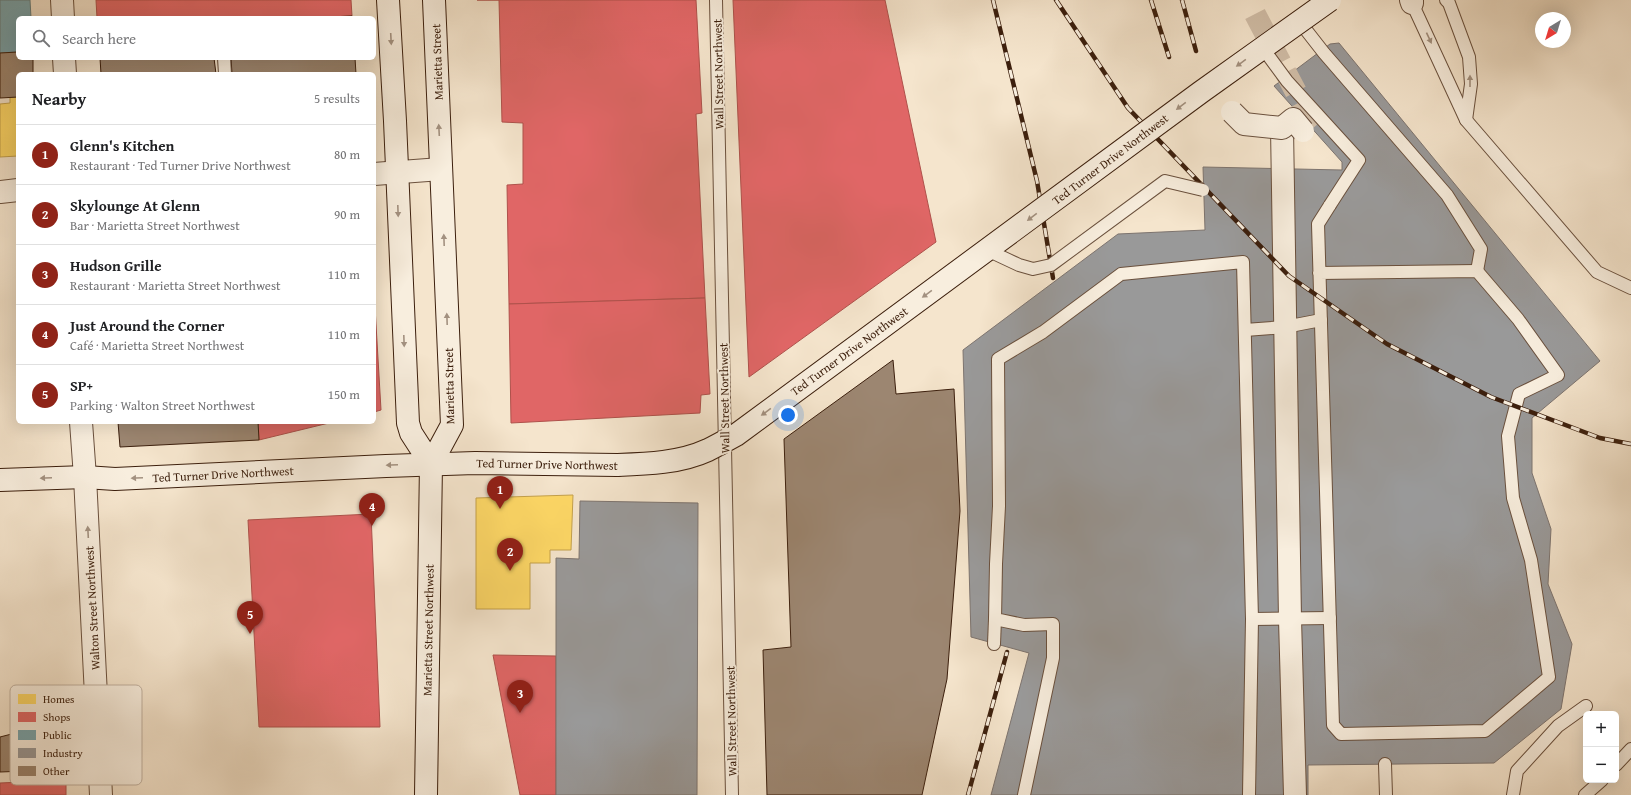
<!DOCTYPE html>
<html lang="en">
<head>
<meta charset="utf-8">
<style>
	body { margin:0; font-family:"Gentium Book Plus",serif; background:#f6f6f6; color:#202124 }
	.controls { position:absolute; right:12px; bottom:12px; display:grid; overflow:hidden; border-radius:6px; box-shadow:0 4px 16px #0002 }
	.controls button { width:36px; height:36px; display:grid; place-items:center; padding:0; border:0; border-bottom:1px solid #e0e0e0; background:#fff; color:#202124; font:20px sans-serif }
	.compass { position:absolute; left:1535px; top:12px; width:36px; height:36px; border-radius:50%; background:#fff; box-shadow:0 4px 16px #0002; rotate:218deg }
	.you { position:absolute; left:788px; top:415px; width:14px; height:14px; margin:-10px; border:3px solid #fff; border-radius:50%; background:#1a73e8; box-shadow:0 0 0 6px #1a73e833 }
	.badge { display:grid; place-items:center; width:26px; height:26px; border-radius:50%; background:#8f2418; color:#fff; font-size:13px; font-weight:700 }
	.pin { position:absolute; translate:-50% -33px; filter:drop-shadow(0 1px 2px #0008) }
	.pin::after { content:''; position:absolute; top:21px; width:14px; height:12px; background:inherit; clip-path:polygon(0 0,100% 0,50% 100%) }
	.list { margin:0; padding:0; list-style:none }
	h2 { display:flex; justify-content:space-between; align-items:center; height:52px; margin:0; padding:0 16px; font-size:17px }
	h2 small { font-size:13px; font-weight:400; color:#757577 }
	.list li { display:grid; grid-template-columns:26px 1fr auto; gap:12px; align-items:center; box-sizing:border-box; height:60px; padding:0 16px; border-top:1px solid #e0e0e0 }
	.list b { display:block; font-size:15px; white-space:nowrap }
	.list p { margin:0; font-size:13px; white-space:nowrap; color:#757577 }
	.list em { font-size:13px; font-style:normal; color:#757577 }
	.icon { flex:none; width:22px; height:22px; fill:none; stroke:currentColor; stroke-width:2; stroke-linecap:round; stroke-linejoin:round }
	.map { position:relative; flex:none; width:1631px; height:795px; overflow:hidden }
	.search { position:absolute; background:#fff; box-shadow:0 4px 16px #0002; left:16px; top:16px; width:360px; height:44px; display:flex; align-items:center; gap:10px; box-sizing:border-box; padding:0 14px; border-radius:6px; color:#757577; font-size:15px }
	.panel { position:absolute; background:#fff; box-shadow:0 4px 16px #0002; left:16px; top:72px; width:360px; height:352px; border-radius:6px }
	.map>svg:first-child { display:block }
	.homes { fill:#ffd966; stroke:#c4a14b }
	.shops { fill:#e06666; stroke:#af514b }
	.public { fill:#76a5af; stroke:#657d7e }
	.industry { fill:#999; stroke:#7d746f }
	.building { fill:#9c8671; stroke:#3c1f0d }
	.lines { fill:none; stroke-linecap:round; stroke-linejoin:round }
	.street-tunnel { stroke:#d0bda7; stroke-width:22; stroke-dasharray:22 11; stroke-linecap:butt }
	.lane-casing { stroke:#6a503d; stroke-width:14 }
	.street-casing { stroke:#6a503d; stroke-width:24 }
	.secondary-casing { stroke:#3c1f0d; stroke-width:24 }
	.lane { stroke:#f8eede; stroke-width:12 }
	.street { stroke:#f8eede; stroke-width:22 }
	.secondary { stroke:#f8eede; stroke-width:22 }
	.rail-casing { stroke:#3c1f0d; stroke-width:4.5 }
	.rail { stroke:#f8eede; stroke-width:3; stroke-dasharray:9; stroke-linecap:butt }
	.lane-bridge-casing { stroke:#6a503d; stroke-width:14; stroke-linecap:butt }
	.street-bridge-casing { stroke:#6a503d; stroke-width:24; stroke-linecap:butt }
	.secondary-bridge-casing { stroke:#3c1f0d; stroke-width:24; stroke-linecap:butt }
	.lane-bridge { stroke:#f8eede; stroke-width:12 }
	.street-bridge { stroke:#f8eede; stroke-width:22 }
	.secondary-bridge { stroke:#f8eede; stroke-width:22 }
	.oneway { fill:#a39180 }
	.labels { text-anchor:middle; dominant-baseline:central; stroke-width:4; stroke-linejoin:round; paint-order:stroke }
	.street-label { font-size:12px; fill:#3c1f0d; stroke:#f8eede }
	.key { fill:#f8eede; stroke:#c0b09f; stroke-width:1 }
	.key-label { font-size:11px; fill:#3c1f0d }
</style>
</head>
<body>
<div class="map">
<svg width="1631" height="795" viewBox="0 0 1631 795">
	<rect width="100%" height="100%" fill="#f5e5cd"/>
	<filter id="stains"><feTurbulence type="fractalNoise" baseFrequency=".005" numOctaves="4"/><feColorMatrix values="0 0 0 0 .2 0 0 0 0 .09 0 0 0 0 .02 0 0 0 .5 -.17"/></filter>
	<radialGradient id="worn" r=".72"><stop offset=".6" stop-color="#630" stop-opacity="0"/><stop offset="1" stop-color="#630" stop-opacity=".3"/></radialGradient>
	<g class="homes">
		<path d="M10,97h8v59l-18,1v-53l10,-1z"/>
		<path d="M573,495l-2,55h-21v13h-20v46h-54v-111z"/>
	</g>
	<g class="shops">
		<path d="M96,0h255l1,16 -46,2h-209z"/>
		<path d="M477,0h219l6,113 -6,1 9,184 -196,6 -2,-119 16,-1v-61l-21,-1 -3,-122z"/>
		<path d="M733,0h152l51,242 -187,135z"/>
		<path d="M374,290l7,120 -7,2z"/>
		<path d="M705,298l5,96 -9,1 -1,18 -189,10 -2,-119z"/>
		<path d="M258,422h75l-74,18z"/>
		<path d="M371,514l9,213h-121l-11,-207z"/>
		<path d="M493,655l63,1v139h-36z"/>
		<path d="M66,780v15h-66v-12z"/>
	</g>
	<path class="public" d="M0,0h30l1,18h-13v34l-18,1z"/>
	<g class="industry">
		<path d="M1339,43l261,318 -68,57v55l19,56 -3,55 24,60 -11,65 -67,54 -186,2v30h-317l38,-142 -58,-16 -8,-287 155,-116 87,-4 -2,-63 139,3v-8l-68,-76 56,-42z"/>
		<path d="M580,501l118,2 -1,292h-141v-237l23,1z"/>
	</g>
	<g class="building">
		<path d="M352,16v2h-46z"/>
		<path d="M18,52v6h15v16h-15v23l-18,1v-45z"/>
		<path d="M100,58h114l2,16h-115z"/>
		<path d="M231,58h124l1,16h-124z"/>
		<path d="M893,360l3,34 58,-5 6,122 -13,168 -25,116h-155l-4,-145 28,-3 -7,-208z"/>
		<path d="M118,422h140l1,18 -139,7z"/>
		<path d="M62,721l2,49h-26v7h-11l-1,-6 -26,1v-35z"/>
	</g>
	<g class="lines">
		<path class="street-tunnel" d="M1255,14l54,103 -18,15 5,6"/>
		<defs>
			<g id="lane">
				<path d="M716,0l16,795"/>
				<path d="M1446,0l3,3 20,54 2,27 -5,36"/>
				<path d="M1417,1l-5,2 54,117 131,152 34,16"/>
				<path d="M1299,21l25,32 123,142 34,54 -4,22"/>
				<path d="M224,58l1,16"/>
				<path d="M1319,273l158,-2 41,48 40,56 -39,19 -11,42 5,62 18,62 18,117 -64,54 -144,3 -8,-9 -15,-501 12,-19"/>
				<path d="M1245,330l40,-3 36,-7"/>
				<path d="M1252,619l78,-1"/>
				<path d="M994,644l1,-25"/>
				<path d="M1385,764l1,31"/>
				<path d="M1616,765l15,-16"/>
				<path d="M1024,795l29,-137v-34l-29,1 -29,-6 1,-55 3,-58 -1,-147 45,-27 78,-58 122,-12 9,357 -3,176"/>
				<path d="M1513,795l4,-24 41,-45 28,-20"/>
				<path d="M1585,795l17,-15"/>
			</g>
			<g id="street">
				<path d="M62,0l1,18"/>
				<path d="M1411,0l1,3"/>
				<path d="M64,58l1,16"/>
				<path d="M1282,128l8,491 5,176"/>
				<path d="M374,174l67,-5"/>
				<path d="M0,192l18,-2"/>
				<path d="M81,422l4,55 16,318"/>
			</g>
			<g id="secondary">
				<path d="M388,0l7,121 13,302 3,10 20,31"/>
				<path d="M0,480l85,-3 30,2 271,-13 89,-3 142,2"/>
				<path d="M426,795l5,-331 21,-39 -18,-425"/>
			</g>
		</defs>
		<use href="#lane" class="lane-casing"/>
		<use href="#street" class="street-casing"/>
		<use href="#secondary" class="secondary-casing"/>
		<use href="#lane" class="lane"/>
		<use href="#street" class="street"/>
		<use href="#secondary" class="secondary"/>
		<defs>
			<g id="rail">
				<path d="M993,0l44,181 16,97"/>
				<path d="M1056,0l72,108 161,168 98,68 104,53 109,41 31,6"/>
				<path d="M1151,0l18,57"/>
				<path d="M1182,0l14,51"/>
				<path d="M968,795l39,-143"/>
			</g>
		</defs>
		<use href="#rail" class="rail-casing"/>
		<use href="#rail" class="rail"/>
		<defs>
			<g id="lane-bridge">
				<path d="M1262,47l25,34 72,79 -29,45"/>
				<path d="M987,250l32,15 14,4 18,-4 114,-84 38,9"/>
			</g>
			<path id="street-bridge" d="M1232,112l12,12 38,4 11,-9 10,12"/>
			<path id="secondary-bridge" d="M617,465c30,-1 63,-2 91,-15 10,-5 19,-10 28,-15l465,-343 129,-92"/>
		</defs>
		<use href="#lane-bridge" class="lane-bridge-casing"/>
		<use href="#street-bridge" class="street-bridge-casing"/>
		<use href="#secondary-bridge" class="secondary-bridge-casing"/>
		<use href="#lane-bridge" class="lane-bridge"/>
		<use href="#street-bridge" class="street-bridge"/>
		<use href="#secondary-bridge" class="secondary-bridge"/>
	</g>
	<defs><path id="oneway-solid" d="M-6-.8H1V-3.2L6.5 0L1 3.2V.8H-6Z"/></defs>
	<g class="oneway">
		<use href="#oneway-solid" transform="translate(1429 38) rotate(65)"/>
		<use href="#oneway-solid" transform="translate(391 39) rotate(87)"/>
		<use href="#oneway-solid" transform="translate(1241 63) rotate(144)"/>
		<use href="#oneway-solid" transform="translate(1470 81) rotate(-90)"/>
		<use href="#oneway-solid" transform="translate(1181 106) rotate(143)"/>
		<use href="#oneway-solid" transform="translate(439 130) rotate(-93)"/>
		<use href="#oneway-solid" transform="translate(398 211) rotate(88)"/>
		<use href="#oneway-solid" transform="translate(1032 217) rotate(143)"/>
		<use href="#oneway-solid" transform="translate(444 240) rotate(-92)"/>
		<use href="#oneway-solid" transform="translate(927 294) rotate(144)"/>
		<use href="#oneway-solid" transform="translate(447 319) rotate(-92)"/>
		<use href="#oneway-solid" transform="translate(404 341) rotate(88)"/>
		<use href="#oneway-solid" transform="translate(766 412) rotate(144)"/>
		<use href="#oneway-solid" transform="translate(392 465) rotate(178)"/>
		<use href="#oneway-solid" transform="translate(46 478) rotate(177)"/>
		<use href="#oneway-solid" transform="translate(137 478) rotate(177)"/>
		<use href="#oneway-solid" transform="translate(88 532) rotate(-93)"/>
	</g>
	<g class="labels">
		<g class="street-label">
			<text transform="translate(437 62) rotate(-92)">Marietta Street</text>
			<text transform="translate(718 74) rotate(-91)">Wall Street Northwest</text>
			<text transform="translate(1110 159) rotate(-37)">Ted Turner Drive Northwest</text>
			<text transform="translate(849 351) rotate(-36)">Ted Turner Drive Northwest</text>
			<text transform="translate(449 386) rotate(-91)">Marietta Street</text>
			<text transform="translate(724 398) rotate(-91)">Wall Street Northwest</text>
			<text transform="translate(547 464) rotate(1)">Ted Turner Drive Northwest</text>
			<text transform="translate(223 474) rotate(-3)">Ted Turner Drive Northwest</text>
			<text transform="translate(92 608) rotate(-93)">Walton Street Northwest</text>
			<text transform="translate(428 630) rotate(-89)">Marietta Street Northwest</text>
			<text transform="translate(731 721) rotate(-91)">Wall Street Northwest</text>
		</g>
	</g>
	<rect x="10" y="685" width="132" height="100" rx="6" class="key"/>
	<rect x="18" y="694" width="18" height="10" fill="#ffd966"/>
	<rect x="18" y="712" width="18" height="10" fill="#e06666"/>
	<rect x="18" y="730" width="18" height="10" fill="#76a5af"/>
	<rect x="18" y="748" width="18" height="10" fill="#999"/>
	<rect x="18" y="766" width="18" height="10" fill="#9c8671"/>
	<g class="key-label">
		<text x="43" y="703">Homes</text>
		<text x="43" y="721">Shops</text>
		<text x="43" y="739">Public</text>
		<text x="43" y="757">Industry</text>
		<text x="43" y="775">Other</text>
	</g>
	<rect width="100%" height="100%" filter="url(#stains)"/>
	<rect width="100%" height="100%" fill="url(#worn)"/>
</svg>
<div class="controls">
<button>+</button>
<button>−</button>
</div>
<svg class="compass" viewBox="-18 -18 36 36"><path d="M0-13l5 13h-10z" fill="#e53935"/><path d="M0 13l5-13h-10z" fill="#757577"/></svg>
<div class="you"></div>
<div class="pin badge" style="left:500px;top:509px">1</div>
<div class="pin badge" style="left:510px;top:571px">2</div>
<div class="pin badge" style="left:520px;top:713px">3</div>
<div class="pin badge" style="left:372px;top:526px">4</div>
<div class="pin badge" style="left:250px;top:634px">5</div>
<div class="search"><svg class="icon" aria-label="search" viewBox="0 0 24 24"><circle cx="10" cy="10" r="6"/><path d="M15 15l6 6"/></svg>Search here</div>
<section class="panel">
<h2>Nearby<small>5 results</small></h2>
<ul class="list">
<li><span class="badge">1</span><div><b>Glenn's Kitchen</b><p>Restaurant · Ted Turner Drive Northwest</p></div><em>80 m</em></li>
<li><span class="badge">2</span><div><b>Skylounge At Glenn</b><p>Bar · Marietta Street Northwest</p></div><em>90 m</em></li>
<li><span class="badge">3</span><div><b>Hudson Grille</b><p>Restaurant · Marietta Street Northwest</p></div><em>110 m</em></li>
<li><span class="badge">4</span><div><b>Just Around the Corner</b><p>Café · Marietta Street Northwest</p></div><em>110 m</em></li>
<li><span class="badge">5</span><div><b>SP+</b><p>Parking · Walton Street Northwest</p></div><em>150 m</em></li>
</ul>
</section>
</div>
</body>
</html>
